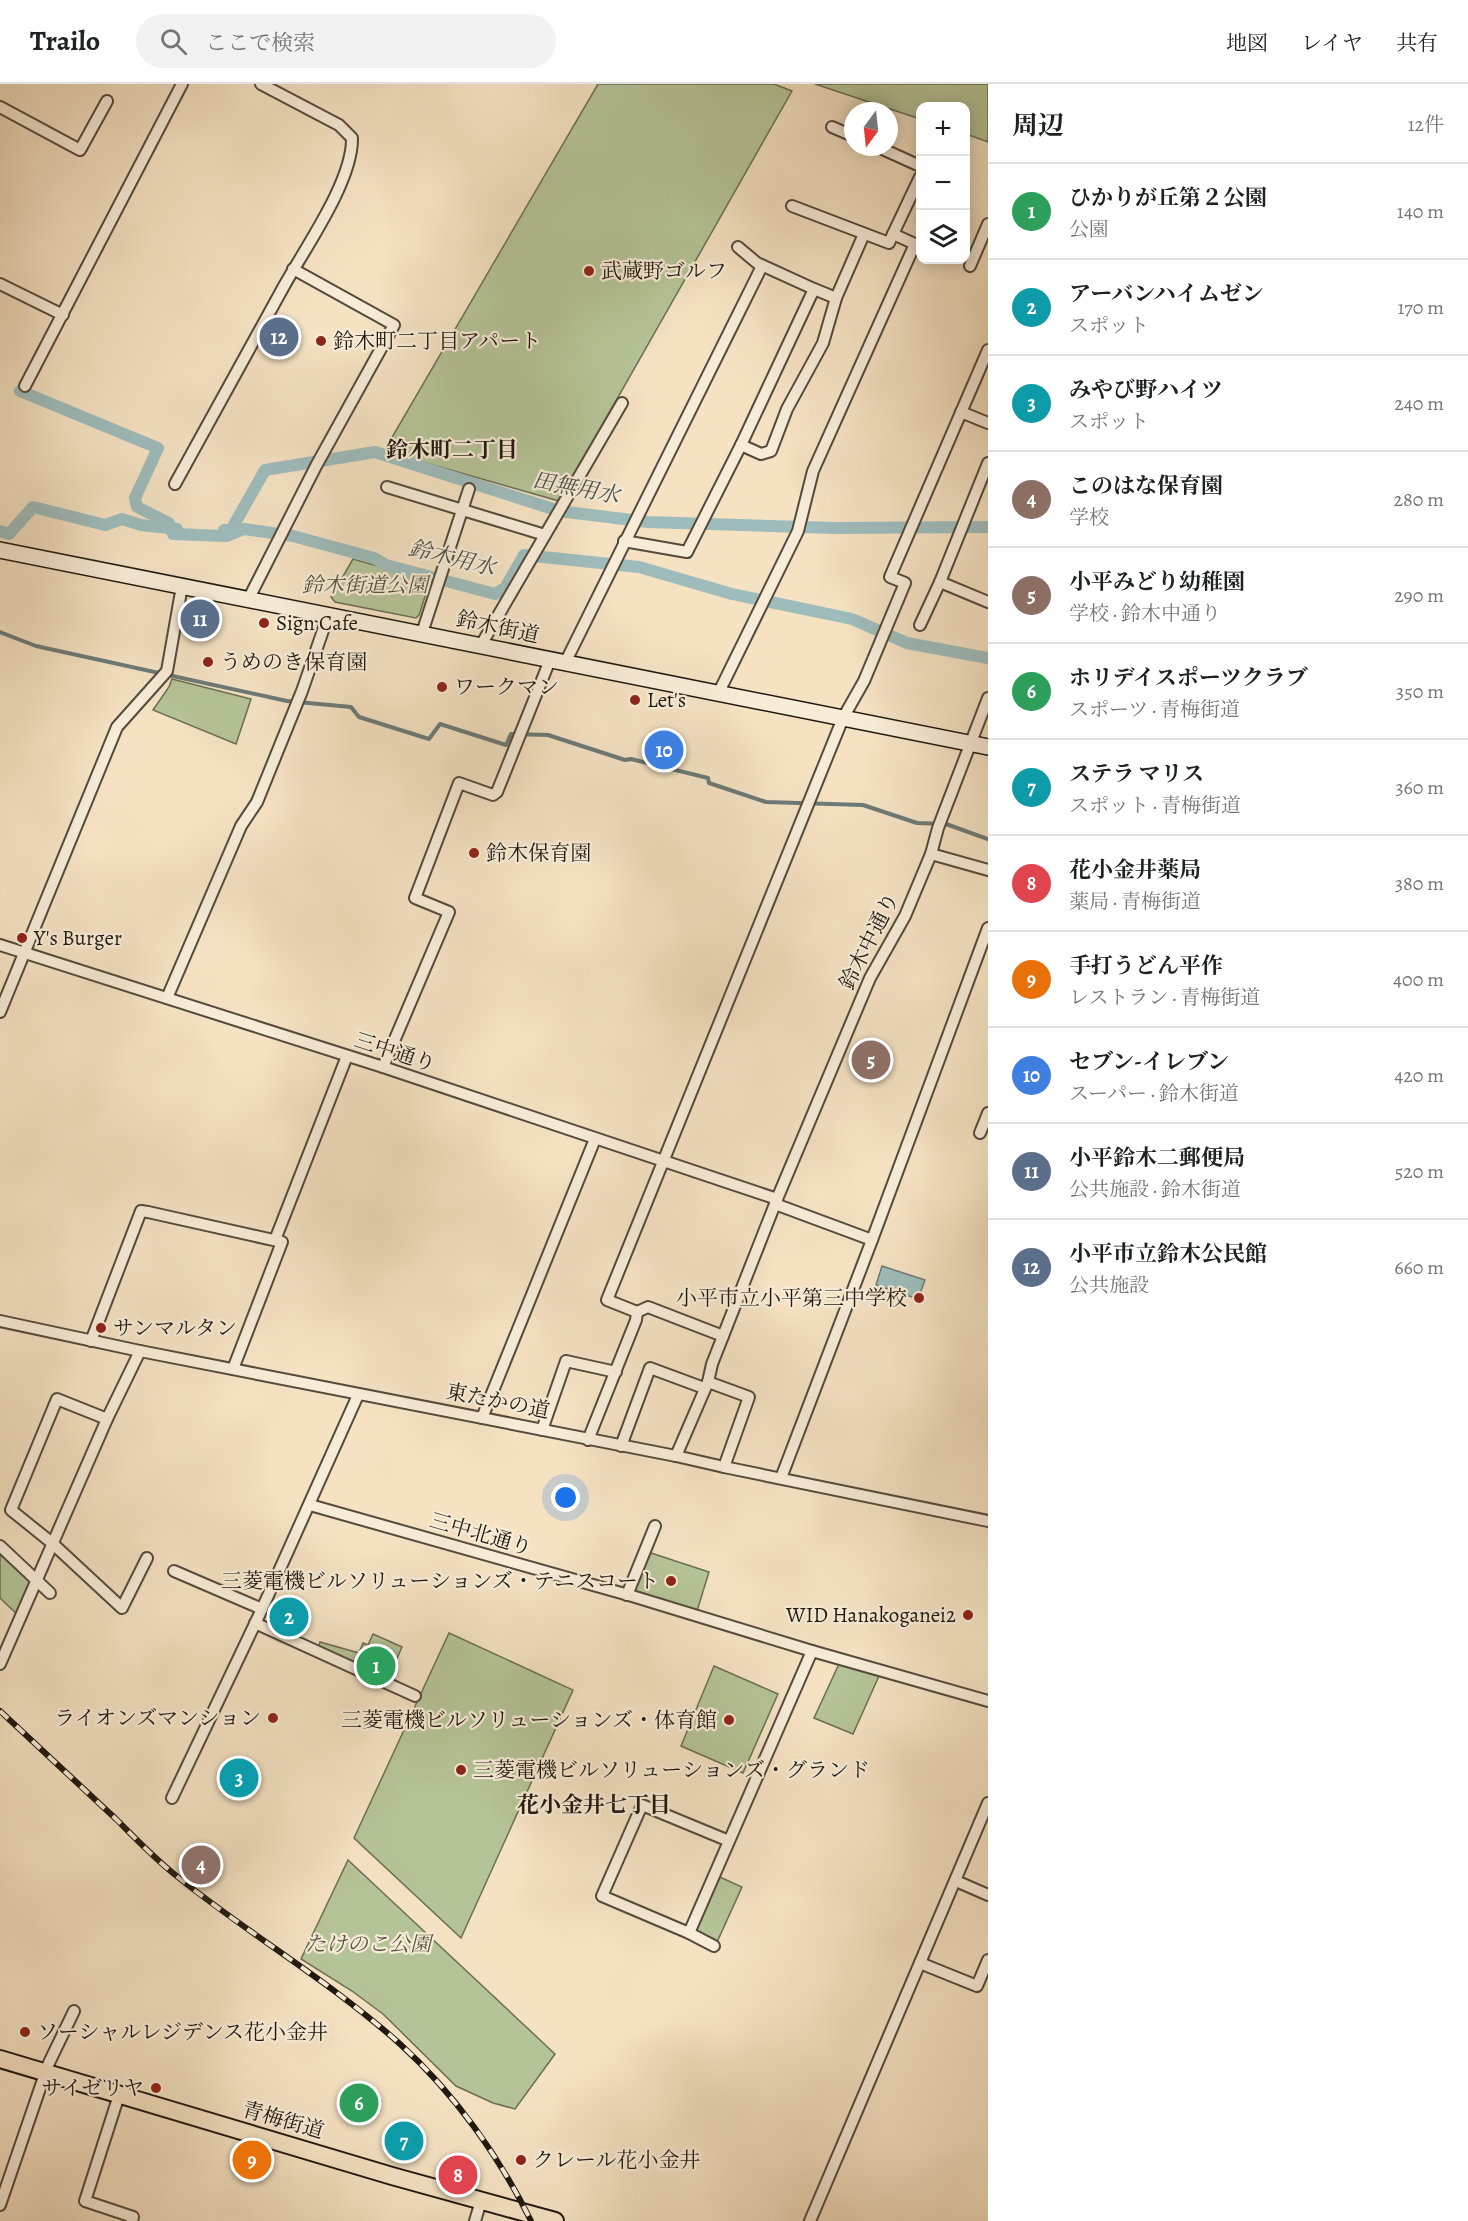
<!DOCTYPE html>
<html lang="ja">
<head>
<meta charset="utf-8">
<style>
	body { margin:0; font-family:Alegreya,"Noto Serif JP",serif; background:#f2f2f2; color:#202124 }
	.controls { position:absolute; right:18px; top:18px; display:grid; overflow:hidden; border-radius:12px; box-shadow:0 3px 15px #0003 }
	.controls button { width:54px; height:54px; display:grid; place-items:center; padding:0; border:0; border-bottom:2px solid #e0e0e0; background:#fff; color:#202124; font:30px sans-serif }
	.compass { position:absolute; left:844px; top:18px; width:54px; height:54px; border-radius:50%; background:#fff; box-shadow:0 3px 15px #0003; rotate:195deg }
	.you { position:absolute; left:566px; top:1414px; width:21px; height:21px; margin:-15px; border:4px solid #fff; border-radius:50%; background:#1a73e8; box-shadow:0 0 0 9px #1a73e833 }
	.badge { display:grid; place-items:center; width:39px; height:39px; border-radius:50%; background:#d93025; color:#fff; font-size:20px; font-weight:700 }
	.pin { position:absolute; translate:-50% -50%; border:3px solid #fff; box-shadow:0 2px 6px #0006 }
	.list { margin:0; padding:0; list-style:none }
	h2 { display:flex; justify-content:space-between; align-items:center; height:78px; margin:0; padding:0 24px; font-size:26px }
	h2 small { font-size:20px; font-weight:400; color:#757577 }
	.list li { display:grid; grid-template-columns:39px 1fr auto; gap:18px; align-items:center; box-sizing:border-box; height:96px; padding:0 24px; border-top:2px solid #e0e0e0 }
	.list b { display:block; font-size:22px; white-space:nowrap }
	.list p { margin:0; font-size:20px; white-space:nowrap; color:#757577 }
	.list em { font-size:20px; font-style:normal; color:#757577 }
	.icon { flex:none; width:33px; height:33px; fill:none; stroke:currentColor; stroke-width:2; stroke-linecap:round; stroke-linejoin:round }
	.map { position:relative; flex:none; width:988px; height:2137px; overflow:hidden }
	header { display:flex; align-items:center; gap:36px; box-sizing:border-box; height:84px; padding:0 30px; background:#fff; border-bottom:2px solid #e0e0e0 }
	header strong { font-size:28px }
	nav { display:flex; gap:33px; margin-inline-start:auto; font-size:21px }
	.search { width:420px; height:54px; background:#f2f2f2; display:flex; align-items:center; gap:15px; box-sizing:border-box; padding:0 21px; border-radius:33px; color:#757577; font-size:22px }
	main { display:flex }
	aside { flex:1; background:#fff }
	.map>svg:first-child { display:block }
	.green { fill:#b5c498; stroke:#6a6e54; stroke-width:1.5 }
	.water { fill:#9ebcbc; stroke:#6c7a77; stroke-width:1.5 }
	.lines { fill:none; stroke-linecap:round; stroke-linejoin:round }
	.stream { stroke:#6c7a77; stroke-width:4 }
	.canal { stroke:#9ebcbc; stroke-width:12 }
	.street-casing { stroke:#554a3c; stroke-width:14 }
	.secondary-casing { stroke:#20180f; stroke-width:18 }
	.primary-casing { stroke:#20180f; stroke-width:20 }
	.street { stroke:#f8ecd8; stroke-width:10 }
	.secondary { stroke:#f8ecd8; stroke-width:15 }
	.primary { stroke:#f4e2c3; stroke-width:16 }
	.rail-casing { stroke:#20180f; stroke-width:6 }
	.rail { stroke:#f8ecd8; stroke-width:4; stroke-dasharray:11; stroke-linecap:butt }
	.poi-dot { fill:#8f2418; stroke:#f8ecd8; stroke-width:2 }
	.labels { text-anchor:middle; dominant-baseline:central; stroke-width:4.5; stroke-linejoin:round; paint-order:stroke }
	.poi-label { font-size:21px; fill:#20180f; stroke:#f8ecd8; text-anchor:start }
	.park-label { font-size:21px; font-style:italic; fill:#54543f; stroke:#f8ecd8 }
	.street-label { font-size:21px; fill:#20180f; stroke:#f8ecd8 }
	.neighbourhood-label { font-size:22px; font-weight:bold; fill:#20180f; stroke:#f8ecd8 }
	.water-label { font-size:22px; font-style:italic; fill:#4c514c; stroke:#f8ecd8 }
</style>
</head>
<body>
<header>
<strong>Trailo</strong>
<div class="search"><svg class="icon" aria-label="search" viewBox="0 0 24 24"><circle cx="10" cy="10" r="6"/><path d="M15 15l6 6"/></svg>ここで検索</div>
<nav><a>地図</a><a>レイヤ</a><a>共有</a></nav>
</header>
<main>
<div class="map">
<svg width="988" height="2137" viewBox="0 0 988 2137">
	<rect width="100%" height="100%" fill="#f4e2c3"/>
	<filter id="stains"><feTurbulence type="fractalNoise" baseFrequency=".00333" numOctaves="4"/><feColorMatrix values="0 0 0 0 .2 0 0 0 0 .09 0 0 0 0 .02 0 0 0 .5 -.17"/></filter>
	<radialGradient id="worn" r=".72"><stop offset=".6" stop-color="#630" stop-opacity="0"/><stop offset="1" stop-color="#630" stop-opacity=".3"/></radialGradient>
	<g class="green">
		<path d="M598,0h176l18,7 -233,410 -175,-50z"/>
		<path d="M815,0h173v58l-22,-8v-28h-46v13z"/>
		<path d="M353,475l77,22 -11,34 -3,3 -81,-16 -4,-5z"/>
		<path d="M172,595l79,20 -15,45 -83,-34 16,-23z"/>
		<path d="M0,1462l37,34 -17,37 -20,-19z"/>
		<path d="M648,1468l61,20 -12,39 -64,-21z"/>
		<path d="M449,1549l124,57 -112,248 -107,-100z"/>
		<path d="M373,1550l29,13 -14,32 -70,-31 2,-6 39,11 4,-10 5,2z"/>
		<path d="M839,1580l40,12 -26,58 -39,-16z"/>
		<path d="M714,1582l64,28 -35,79 -62,-27z"/>
		<path d="M348,1776l207,194 -40,55 -22,-6 -37,-17 -73,-72 -31,-23 -51,-32z"/>
		<path d="M711,1789l31,14 -25,55 -31,-13z"/>
	</g>
	<path class="water" d="M882,1182l43,14 -7,19 -42,-14z"/>
	<g class="lines">
		<path class="stream" d="M0,548l36,14 251,55 64,6 8,10 70,22 11,-15 66,21 5,-11 37,1 77,25 6,-1 77,19 1,5 57,19 97,3 54,18 29,1 42,15"/>
		<g class="canal">
			<path d="M20,307l138,57 -23,50 2,9 32,16 4,11 54,2 17,-7 49,7 81,22 12,7 109,29 10,-6 19,-33 115,12 93,27 120,25 55,24 81,15"/>
			<path d="M224,446h7l34,-60 110,-18 184,59 89,11 187,6 153,-1"/>
			<path d="M0,447l9,3 24,-27 72,18 17,-6 19,6 36,4"/>
		</g>
		<defs>
			<g id="street">
				<path d="M0,23l80,43 27,-49"/>
				<path d="M832,43l21,9"/>
				<path d="M878,63l42,19"/>
				<path d="M893,150l27,-57"/>
				<path d="M970,182l18,-42"/>
				<path d="M0,200l63,31"/>
				<path d="M814,205l22,9 28,-64"/>
				<path d="M25,302l157,-302"/>
				<path d="M961,328l27,11"/>
				<path d="M741,361l20,9 10,-3 16,-42 36,-66 13,-45"/>
				<path d="M175,400c36,-66 72,-132 109,-198 21,-38 69,-105 68,-148l-13,-13 -78,-41"/>
				<path d="M387,403l158,48"/>
				<path d="M624,457l63,11 54,-107 73,-156 -57,-26 -19,-16"/>
				<path d="M940,498l48,-119"/>
				<path d="M248,516l68,-134 78,-141 -101,-56"/>
				<path d="M920,541l20,-43 48,20"/>
				<path d="M422,549l47,-144"/>
				<path d="M481,561l141,-242"/>
				<path d="M565,579l197,-397"/>
				<path d="M718,610l80,-163 15,-60 102,-227 -22,-10 -4,9 -97,-37"/>
				<path d="M931,770l57,16"/>
				<path d="M0,861l383,122 394,132"/>
				<path d="M167,914l74,-172 16,-24 45,-111 26,-75"/>
				<path d="M0,928l117,-285 50,-56 15,-85"/>
				<path d="M383,983l66,-155 -34,-14 44,-115 34,12 4,-3 53,-132"/>
				<path d="M980,1049l8,-20"/>
				<path d="M775,1120l97,36"/>
				<path d="M275,1156l72,-184"/>
				<path d="M637,1228l11,-5 75,29"/>
				<path d="M0,1237l140,30 536,105 48,11 264,54"/>
				<path d="M91,1257l50,-130 7,1 134,30 -49,127"/>
				<path d="M708,1298l41,15 -25,70"/>
				<path d="M482,1334l113,-279"/>
				<path d="M107,1335l-50,-20 -46,111 41,33 70,65 25,-50"/>
				<path d="M542,1346l24,-69 50,11"/>
				<path d="M588,1356l48,-120 1,-8 -30,-12 236,-582 21,-37 41,-98 -15,-6 98,-227"/>
				<path d="M621,1362l29,-78 54,20"/>
				<path d="M676,1372l32,-74 4,-18 65,-165 93,-221 35,-62 26,-62 7,-26 50,-130"/>
				<path d="M781,1394l91,-238 116,-312"/>
				<path d="M310,1421l322,91 180,55 176,50"/>
				<path d="M0,1462l50,47"/>
				<path d="M174,1487l88,38"/>
				<path d="M627,1511l28,-69"/>
				<path d="M255,1539l160,73"/>
				<path d="M0,1580l107,-245 33,-68"/>
				<path d="M172,1714l90,-189 96,-214"/>
				<path d="M729,1757l-87,-36 -40,91 87,37 123,-282"/>
				<path d="M956,1797l32,14"/>
				<path d="M689,1849l25,13"/>
				<path d="M920,1879l57,23 11,-26"/>
				<path d="M119,2011l-34,106 48,16 -1,4"/>
				<path d="M0,2121l48,-140 26,-54"/>
				<path d="M475,2137l6,-20"/>
				<path d="M810,2137l178,-418"/>
			</g>
			<path id="secondary" d="M0,466l988,197"/>
			<path id="primary" d="M0,1975l392,117 163,45"/>
		</defs>
		<use href="#street" class="street-casing"/>
		<use href="#secondary" class="secondary-casing"/>
		<use href="#primary" class="primary-casing"/>
		<use href="#street" class="street"/>
		<use href="#secondary" class="secondary"/>
		<use href="#primary" class="primary"/>
		<defs>
			<path id="rail" d="M0,1627c39,36 77,72 116,108 20,20 40,41 63,59 71,57 152,104 221,166 54,49 99,112 131,177"/>
		</defs>
		<use href="#rail" class="rail-casing"/>
		<use href="#rail" class="rail"/>
	</g>
	<g class="poi-dot">
		<circle cx="589" cy="187" r="6"/>
		<circle cx="321" cy="257" r="6"/>
		<circle cx="264" cy="539" r="6"/>
		<circle cx="208" cy="578" r="6"/>
		<circle cx="442" cy="603" r="6"/>
		<circle cx="635" cy="616" r="6"/>
		<circle cx="474" cy="769" r="6"/>
		<circle cx="22" cy="854" r="6"/>
		<circle cx="919" cy="1214" r="6"/>
		<circle cx="101" cy="1244" r="6"/>
		<circle cx="671" cy="1497" r="6"/>
		<circle cx="968" cy="1531" r="6"/>
		<circle cx="273" cy="1634" r="6"/>
		<circle cx="729" cy="1636" r="6"/>
		<circle cx="461" cy="1686" r="6"/>
		<circle cx="25" cy="1948" r="6"/>
		<circle cx="156" cy="2004" r="6"/>
		<circle cx="521" cy="2076" r="6"/>
	</g>
	<g class="labels">
		<g class="poi-label">
			<text x="601" y="187">武蔵野ゴルフ</text>
			<text x="333" y="257">鈴木町二丁目アパート</text>
			<text x="276" y="539">Sign Cafe</text>
			<text x="220" y="578">うめのき保育園</text>
			<text x="454" y="603">ワークマン</text>
			<text x="647" y="616">Let's</text>
			<text x="486" y="769">鈴木保育園</text>
			<text x="34" y="854">Y's Burger</text>
			<text x="907" y="1214" text-anchor="end">小平市立小平第三中学校</text>
			<text x="113" y="1244">サンマルタン</text>
			<text x="659" y="1497" text-anchor="end">三菱電機ビルソリューションズ・テニスコート</text>
			<text x="956" y="1531" text-anchor="end">WID Hanakoganei2</text>
			<text x="261" y="1634" text-anchor="end">ライオンズマンション</text>
			<text x="717" y="1636" text-anchor="end">三菱電機ビルソリューションズ・体育館</text>
			<text x="473" y="1686">三菱電機ビルソリューションズ・グランド</text>
			<text x="37" y="1948">ソーシャルレジデンス花小金井</text>
			<text x="144" y="2004" text-anchor="end">サイゼリヤ</text>
			<text x="533" y="2076">クレール花小金井</text>
		</g>
		<g class="park-label">
			<text x="365" y="501">鈴木街道公園</text>
			<text x="368" y="1860">たけのこ公園</text>
		</g>
		<g class="street-label">
			<text transform="translate(498 543) rotate(12)">鈴木街道</text>
			<text transform="translate(869 857) rotate(-63)">鈴木中通り</text>
			<text transform="translate(395 968) rotate(18)">三中通り</text>
			<text transform="translate(498 1317) rotate(11)">東たかの道</text>
			<text transform="translate(481 1450) rotate(16)">三中北通り</text>
			<text transform="translate(283 2036) rotate(16)">青梅街道</text>
		</g>
		<g class="neighbourhood-label">
			<text x="452" y="366">鈴木町二丁目</text>
			<text x="594" y="1721">花小金井七丁目</text>
		</g>
		<g class="water-label">
			<text transform="translate(576 404) rotate(11)">田無用水</text>
			<text transform="translate(452 474) rotate(14)">鈴木用水</text>
		</g>
	</g>
	<rect width="100%" height="100%" filter="url(#stains)"/>
	<rect width="100%" height="100%" fill="url(#worn)"/>
</svg>
<div class="controls">
<button>+</button>
<button>−</button>
<button><svg class="icon" aria-label="layers" viewBox="0 0 24 24"><path d="M12 4l9 5-9 5-9-5zM3 14l9 5 9-5"/></svg></button>
</div>
<svg class="compass" viewBox="-18 -18 36 36"><path d="M0-13l5 13h-10z" fill="#e53935"/><path d="M0 13l5-13h-10z" fill="#757577"/></svg>
<div class="you"></div>
<div class="pin badge" style="left:376px;top:1582px;background:#2e9e5b">1</div>
<div class="pin badge" style="left:289px;top:1533px;background:#0f9aa8">2</div>
<div class="pin badge" style="left:239px;top:1694px;background:#0f9aa8">3</div>
<div class="pin badge" style="left:201px;top:1781px;background:#8d6e63">4</div>
<div class="pin badge" style="left:871px;top:976px;background:#8d6e63">5</div>
<div class="pin badge" style="left:359px;top:2019px;background:#2e9e5b">6</div>
<div class="pin badge" style="left:404px;top:2057px;background:#0f9aa8">7</div>
<div class="pin badge" style="left:458px;top:2091px;background:#e0444e">8</div>
<div class="pin badge" style="left:252px;top:2076px;background:#e8710a">9</div>
<div class="pin badge" style="left:664px;top:666px;background:#3f7fe0">10</div>
<div class="pin badge" style="left:200px;top:535px;background:#5c6f8a">11</div>
<div class="pin badge" style="left:279px;top:253px;background:#5c6f8a">12</div>
</div>
<aside>
<h2>周辺<small>12件</small></h2>
<ul class="list">
<li><span class="badge" style="background:#2e9e5b">1</span><div><b>ひかりが丘第２公園</b><p>公園</p></div><em>140 m</em></li>
<li><span class="badge" style="background:#0f9aa8">2</span><div><b>アーバンハイムゼン</b><p>スポット</p></div><em>170 m</em></li>
<li><span class="badge" style="background:#0f9aa8">3</span><div><b>みやび野ハイツ</b><p>スポット</p></div><em>240 m</em></li>
<li><span class="badge" style="background:#8d6e63">4</span><div><b>このはな保育園</b><p>学校</p></div><em>280 m</em></li>
<li><span class="badge" style="background:#8d6e63">5</span><div><b>小平みどり幼稚園</b><p>学校 · 鈴木中通り</p></div><em>290 m</em></li>
<li><span class="badge" style="background:#2e9e5b">6</span><div><b>ホリデイスポーツクラブ</b><p>スポーツ · 青梅街道</p></div><em>350 m</em></li>
<li><span class="badge" style="background:#0f9aa8">7</span><div><b>ステラ マリス</b><p>スポット · 青梅街道</p></div><em>360 m</em></li>
<li><span class="badge" style="background:#e0444e">8</span><div><b>花小金井薬局</b><p>薬局 · 青梅街道</p></div><em>380 m</em></li>
<li><span class="badge" style="background:#e8710a">9</span><div><b>手打うどん平作</b><p>レストラン · 青梅街道</p></div><em>400 m</em></li>
<li><span class="badge" style="background:#3f7fe0">10</span><div><b>セブン-イレブン</b><p>スーパー · 鈴木街道</p></div><em>420 m</em></li>
<li><span class="badge" style="background:#5c6f8a">11</span><div><b>小平鈴木二郵便局</b><p>公共施設 · 鈴木街道</p></div><em>520 m</em></li>
<li><span class="badge" style="background:#5c6f8a">12</span><div><b>小平市立鈴木公民館</b><p>公共施設</p></div><em>660 m</em></li>
</ul>
</aside>
</main>
</body>
</html>
